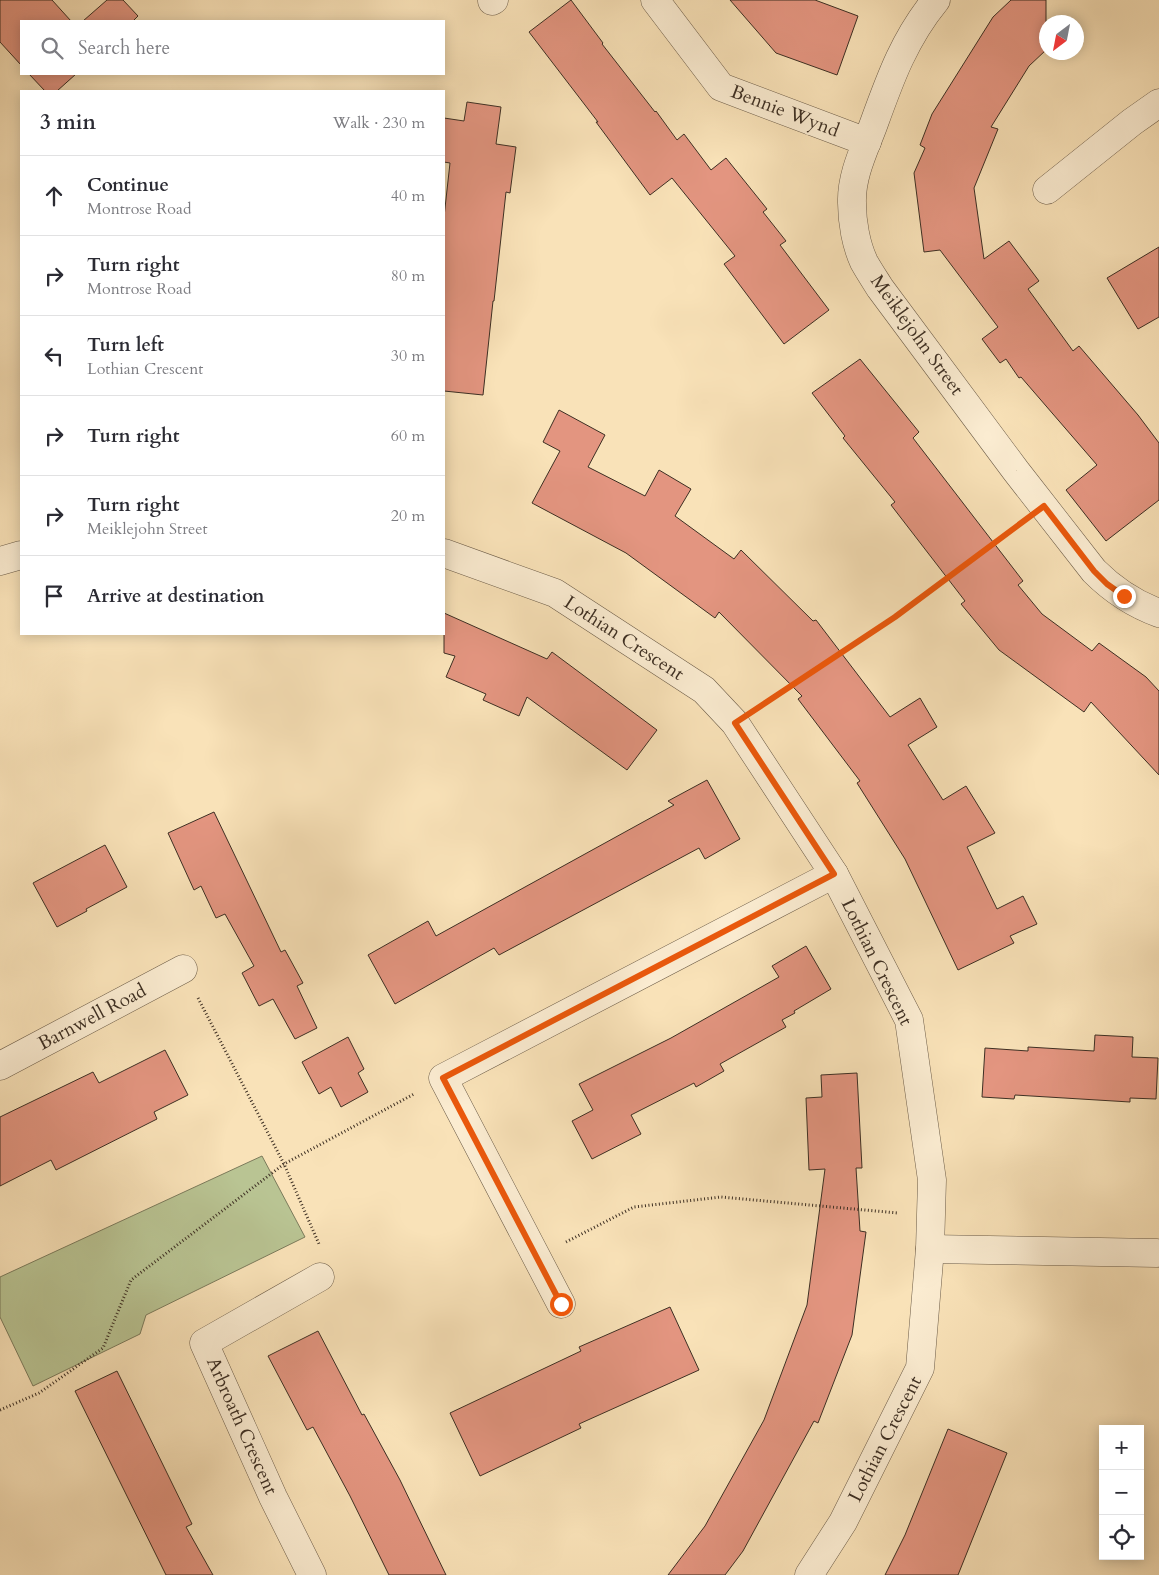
<!DOCTYPE html>
<html lang="en">
<head>
<meta charset="utf-8">
<style>
	body { margin:0; font-family:Cardo,serif; background:#f2f2f3; color:#2b2b33 }
	.controls { position:absolute; right:15px; bottom:15px; display:grid; overflow:hidden; border-radius:0px; box-shadow:0 2px 12px #0003 }
	.controls button { width:45px; height:45px; display:grid; place-items:center; padding:0; border:0; border-bottom:1px solid #e1e1e2; background:#fff; color:#2b2b33; font:25px sans-serif }
	.compass { position:absolute; left:1039px; top:15px; width:45px; height:45px; border-radius:50%; background:#fff; box-shadow:0 2px 12px #0003; rotate:212deg }
	.stop { position:absolute; width:15px; height:15px; margin:-11px; border:4px solid #ea580c; border-radius:50%; background:#fff }
	.stop.end { background:#ea580c; border-color:#fff; box-shadow:0 1px 5px #0008 }
	.list { margin:0; padding:0; list-style:none }
	h2 { display:flex; justify-content:space-between; align-items:center; height:65px; margin:0; padding:0 20px; font-size:21px }
	h2 small { font-size:16px; font-weight:400; color:#7c7c81 }
	.list li { display:grid; grid-template-columns:32px 1fr auto; gap:15px; align-items:center; box-sizing:border-box; height:80px; padding:0 20px; border-top:1px solid #e1e1e2 }
	.list b { display:block; font-size:19px; white-space:nowrap }
	.list p { margin:0; font-size:16px; white-space:nowrap; color:#7c7c81 }
	.list em { font-size:16px; font-style:normal; color:#7c7c81 }
	.icon { flex:none; width:28px; height:28px; fill:none; stroke:currentColor; stroke-width:2; stroke-linecap:round; stroke-linejoin:round }
	.map { position:relative; flex:none; width:1159px; height:1575px; overflow:hidden }
	.search { position:absolute; background:#fff; box-shadow:0 2px 12px #0003; left:20px; top:20px; width:425px; height:55px; display:flex; align-items:center; gap:12px; box-sizing:border-box; padding:0 18px; border-radius:0px; color:#7c7c81; font-size:19px }
	.panel { position:absolute; background:#fff; box-shadow:0 2px 12px #0003; left:20px; top:90px; width:425px; height:545px; border-radius:0px }
	.map>svg:first-child { display:block }
	.green { fill:#b9c493; stroke:#7b7a5b }
	.building { fill:#e39580; stroke:#3d2f23 }
	.lines { fill:none; stroke-linecap:round; stroke-linejoin:round }
	.minor-casing { stroke:#6c5c48; stroke-width:29 }
	.path { stroke:#3d2f23; stroke-width:3; stroke-dasharray:1 2.5; stroke-linecap:butt }
	.minor { stroke:#fbecd1; stroke-width:28 }
	.route { stroke:#ea580c; stroke-width:6 }
	.labels { text-anchor:middle; dominant-baseline:central; stroke-width:4.5; stroke-linejoin:round; paint-order:stroke }
	.street-label { font-size:19px; fill:#3d2f23; stroke:#fbecd1 }
</style>
</head>
<body>
<div class="map">
<svg width="1159" height="1575" viewBox="0 0 1159 1575">
	<rect width="100%" height="100%" fill="#f9e2b8"/>
	<filter id="stains"><feTurbulence type="fractalNoise" baseFrequency=".004" numOctaves="4"/><feColorMatrix values="0 0 0 0 .2 0 0 0 0 .09 0 0 0 0 .02 0 0 0 .5 -.17"/></filter>
	<radialGradient id="worn" r=".72"><stop offset=".6" stop-color="#630" stop-opacity="0"/><stop offset="1" stop-color="#630" stop-opacity=".3"/></radialGradient>
	<path class="green" d="M262,1156l43,81 -159,78 -6,19 -107,52 -33,-69v-40z"/>
	<g class="building">
		<path d="M0,0h52l19,21h-50v44l-21,-23z"/>
		<path d="M107,0h16l15,16 -5,5h-50z"/>
		<path d="M571,0l32,43 -1,1 53,68 1,-1 21,29 7,-6 27,36 15,-12 41,51 -4,3 23,29 -6,4 49,65 -45,34 -60,-80 11,-8 -63,-78 -22,17 -54,-73h2l-69,-90z"/>
		<path d="M730,0h85l43,16 -21,59 -61,-22z"/>
		<path d="M1011,0h35v50l-17,16 -38,61 7,2 -24,59 10,71 25,-18 30,40 -11,8 45,62 6,-5 59,69 21,28v57l-53,41 -40,-51 31,-25 -76,-88 -2,1 -13,-19 -6,4 -18,-24 16,-12 -58,-77 -16,2 -10,-79 11,-25 -5,-3 12,-31 61,-97z"/>
		<path d="M29,74h47l-19,17h-12z"/>
		<path d="M467,102l34,5 -5,37 20,3 -6,46 -4,-1 -12,109h-1l-10,94 -39,-4v-174l6,-54 -6,-1v-44l20,3z"/>
		<path d="M1159,247v70l-21,12 -31,-51z"/>
		<path d="M860,359l59,73 -6,6 110,143 -5,4 24,29 50,37 7,-8 47,34 13,14v84l-68,-73 -7,10 -85,-62 -38,-46 4,-3 -74,-96 4,-3 -52,-64 2,-2 -33,-43z"/>
		<path d="M559,410l46,25 -17,32 57,29 14,-26 32,19 -16,27 59,43 7,-9 72,71 3,-1 74,97 30,-19 17,29 -29,18 35,55 23,-14 29,47 -28,14 30,62 26,-13 14,28 -27,12 4,7 -56,27 -53,-111 -48,-76 3,-2 -62,-82 4,-3 -83,-84 -4,6 -89,-65 -94,-50 28,-52 -17,-9z"/>
		<path d="M444,613l103,46 5,-7 105,78 -30,40 -100,-73 -8,19 -36,-16 3,-6 -40,-17 9,-21 -11,-3z"/>
		<path d="M707,780l33,59 -35,20 -6,-11 -200,107 -5,-7 -99,56 -27,-49 60,-34 8,15 238,-131 -6,-4z"/>
		<path d="M214,812l67,140 4,-2 18,33 -6,3 20,42 -22,11 -22,-40 -14,7 -17,-33 12,-7 -29,-52 -9,4 -15,-32 -7,4 -26,-57z"/>
		<path d="M105,845l22,42 -41,22 1,2 -30,16 -24,-44z"/>
		<path d="M806,946l25,43 -37,22 1,2 -13,7 4,7 -66,37 4,7 -28,16 -2,-4 -63,32 10,19 -49,25 -20,-38 21,-11 -14,-26 92,-46 108,-61 -7,-11z"/>
		<path d="M1095,1035l38,2 -1,20 26,1 -2,41 -26,-1v4l-115,-7 -1,4 -32,-2 3,-49 43,3v-4l66,4z"/>
		<path d="M348,1037l16,32 -6,4 10,19 -27,15 -10,-20 -12,7 -17,-32z"/>
		<path d="M165,1050l23,45 -34,17 3,7 -101,51 -5,-10 -51,26v-69l93,-45 6,11z"/>
		<path d="M857,1073l5,95h-6l4,63 6,1 -14,103 -34,88 -4,-2 -71,130 -18,24h-57l37,-49 59,-106 43,-115 18,-136 -16,1 -3,-72 16,-1 -1,-22z"/>
		<path d="M670,1307l29,63 -120,54 2,4 -101,48 -30,-63 131,-62 -2,-4z"/>
		<path d="M318,1331l44,84 2,-1 36,66 46,95h-57l-39,-79 -37,-69 -6,3 -39,-74z"/>
		<path d="M117,1371l75,153 -6,3 27,48h-47l-91,-184z"/>
		<path d="M948,1429l59,24 -49,122h-73l20,-40z"/>
	</g>
	<g class="lines">
		<defs>
			<g id="minor">
				<path d="M655,0l66,87 146,55"/>
				<path d="M936,0c-32,39 -46,79 -63,126 -9,24 -22,50 -21,77 0,19 4,42 12,59 5,9 11,18 16,26l136,183 78,100c18,18 40,33 65,42"/>
				<path d="M492,1l2,-1"/>
				<path d="M1047,190l85,-68 27,-19"/>
				<path d="M444,553l111,40 149,97 31,33 99,151 75,146 23,160 -2,69 -10,119 -77,154 -34,53"/>
				<path d="M0,561l21,-6"/>
				<path d="M0,1066l183,-97"/>
				<path d="M930,1249l227,4"/>
				<path d="M561,1304l-118,-226 391,-204"/>
				<path d="M312,1575l-39,-78 -69,-154 116,-66"/>
			</g>
		</defs>
		<use href="#minor" class="minor-casing"/>
		<g class="path">
			<path d="M762,704l133,-87 122,-91"/>
			<path d="M198,998l86,166 35,80"/>
			<path d="M566,1242l68,-35 87,-10 177,16"/>
			<path d="M0,1410l39,-17 64,-45 28,-68 153,-116 130,-70"/>
		</g>
		<use href="#minor" class="minor"/>
	</g>
	<g class="lines">
		<path class="route" d="M561,1304l-118,-226 391,-204 -99,-151 160,-106 149,-111 50,65 13,13 17,12"/>
	</g>
	<g class="labels">
		<g class="street-label">
			<text transform="translate(785 111) rotate(21)">Bennie Wynd</text>
			<text transform="translate(917 335) rotate(54)">Meiklejohn Street</text>
			<text transform="translate(624 638) rotate(33)">Lothian Crescent</text>
			<text transform="translate(877 962) rotate(64)">Lothian Crescent</text>
			<text transform="translate(92 1017) rotate(-28)">Barnwell Road</text>
			<text transform="translate(242 1426) rotate(66)">Arbroath Crescent</text>
			<text transform="translate(885 1439) rotate(-63)">Lothian Crescent</text>
		</g>
	</g>
	<rect width="100%" height="100%" filter="url(#stains)"/>
	<rect width="100%" height="100%" fill="url(#worn)"/>
</svg>
<div class="controls">
<button>+</button>
<button>−</button>
<button><svg class="icon" aria-label="locate" viewBox="0 0 24 24"><circle cx="12" cy="12" r="6"/><path d="M12 2v4M12 18v4M2 12h4M18 12h4"/></svg></button>
</div>
<svg class="compass" viewBox="-18 -18 36 36"><path d="M0-13l5 13h-10z" fill="#e53935"/><path d="M0 13l5-13h-10z" fill="#7c7c81"/></svg>
<div class="stop" style="left:561px;top:1304px"></div>
<div class="stop end" style="left:1124px;top:596px"></div>
<div class="search"><svg class="icon" aria-label="search" viewBox="0 0 24 24"><circle cx="10" cy="10" r="6"/><path d="M15 15l6 6"/></svg>Search here</div>
<section class="panel">
<h2>3 min<small>Walk · 230 m</small></h2>
<ul class="list">
<li><svg class="icon" aria-label="ahead" viewBox="0 0 24 24"><path d="M12 20V5M6 11l6-6 6 6"/></svg><div><b>Continue</b><p>Montrose Road</p></div><em>40 m</em></li>
<li><svg class="icon" aria-label="right" viewBox="0 0 24 24"><path d="M7 20v-9h11M14 6l5 5-5 5"/></svg><div><b>Turn right</b><p>Montrose Road</p></div><em>80 m</em></li>
<li><svg class="icon" aria-label="left" viewBox="0 0 24 24"><path d="M17 20v-9H6M10 6l-5 5 5 5"/></svg><div><b>Turn left</b><p>Lothian Crescent</p></div><em>30 m</em></li>
<li><svg class="icon" aria-label="right" viewBox="0 0 24 24"><path d="M7 20v-9h11M14 6l5 5-5 5"/></svg><div><b>Turn right</b></div><em>60 m</em></li>
<li><svg class="icon" aria-label="right" viewBox="0 0 24 24"><path d="M7 20v-9h11M14 6l5 5-5 5"/></svg><div><b>Turn right</b><p>Meiklejohn Street</p></div><em>20 m</em></li>
<li><svg class="icon" aria-label="arrive" viewBox="0 0 24 24"><path d="M6 21V4h12l-3 4 3 4H6"/></svg><div><b>Arrive at destination</b></div></li>
</ul>
</section>
</div>
</body>
</html>
